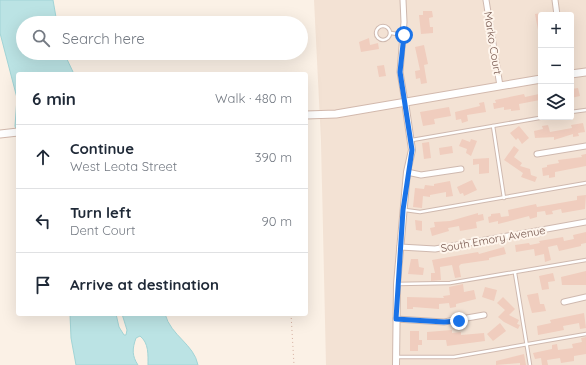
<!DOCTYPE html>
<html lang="en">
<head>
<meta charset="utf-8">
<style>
	body { margin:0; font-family:Quicksand,sans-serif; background:#f6f6f7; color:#1f2937 }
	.controls { position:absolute; right:12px; top:12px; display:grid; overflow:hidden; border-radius:4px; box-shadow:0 4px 16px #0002 }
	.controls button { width:36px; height:36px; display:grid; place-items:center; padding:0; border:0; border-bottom:1px solid #e0e1e3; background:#fff; color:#1f2937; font:20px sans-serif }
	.stop { position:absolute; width:12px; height:12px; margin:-9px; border:3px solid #1a73e8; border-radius:50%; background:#fff }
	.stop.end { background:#1a73e8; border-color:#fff; box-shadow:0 1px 4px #0008 }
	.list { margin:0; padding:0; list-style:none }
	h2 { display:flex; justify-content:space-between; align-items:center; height:52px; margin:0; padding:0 16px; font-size:17px }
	h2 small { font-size:13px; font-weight:400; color:#747a83 }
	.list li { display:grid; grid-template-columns:26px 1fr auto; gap:12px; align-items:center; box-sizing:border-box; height:64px; padding:0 16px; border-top:1px solid #e0e1e3 }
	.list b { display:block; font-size:15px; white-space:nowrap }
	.list p { margin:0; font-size:13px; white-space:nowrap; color:#747a83 }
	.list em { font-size:13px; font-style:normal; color:#747a83 }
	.icon { flex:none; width:22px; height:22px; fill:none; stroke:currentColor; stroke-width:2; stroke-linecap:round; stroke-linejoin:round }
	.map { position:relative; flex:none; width:586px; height:365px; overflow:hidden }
	.search { position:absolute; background:#fff; box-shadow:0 4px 16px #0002; left:16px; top:16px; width:292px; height:44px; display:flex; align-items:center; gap:10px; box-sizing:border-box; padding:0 14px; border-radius:22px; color:#747a83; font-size:15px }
	.panel { position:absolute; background:#fff; box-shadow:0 4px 16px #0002; left:16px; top:72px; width:292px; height:244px; border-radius:4px }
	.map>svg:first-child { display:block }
	.residential { fill:#f3e2d4; fill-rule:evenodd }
	.water { fill:#bbe3e4; stroke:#a1d4d6 }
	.building { fill:#f0cdbe }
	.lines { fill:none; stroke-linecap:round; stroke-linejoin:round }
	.service-casing { stroke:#cfb9af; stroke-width:4.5 }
	.minor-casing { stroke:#cfb9af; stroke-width:7 }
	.tertiary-casing { stroke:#cfb9af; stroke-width:8 }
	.secondary-casing { stroke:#d2b9ad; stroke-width:9 }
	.path { stroke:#d5b0a1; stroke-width:1; stroke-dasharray:1 3; stroke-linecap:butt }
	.service { stroke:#fff; stroke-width:2.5 }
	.minor { stroke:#fff; stroke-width:5 }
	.tertiary { stroke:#fff; stroke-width:6 }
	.secondary { stroke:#fff; stroke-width:7 }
	.route { stroke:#1a73e8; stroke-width:5 }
	.labels { text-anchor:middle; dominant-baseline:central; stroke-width:4; stroke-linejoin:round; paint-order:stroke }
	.street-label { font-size:11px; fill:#74554c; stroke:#fef5ec }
</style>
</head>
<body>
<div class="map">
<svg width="586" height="365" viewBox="0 0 586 365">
	<rect width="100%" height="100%" fill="#fbf1e6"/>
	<path class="residential" d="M314,0h272v365h-260l-5,-224zM541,15h30v102h-30z"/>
	<g class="water">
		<path d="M0,0h53l4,23h-34v30h41l10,21h-56v63l-3,-11 2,-28 -17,-65z"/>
		<path d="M70,314h46l3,13 5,8h2l1,-5 -5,-16h43c6,22 29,30 33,51h-50c0,-10 1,-22 -8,-29l-4,2c-4,11 -4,18 2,27h-62l-5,-27z"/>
	</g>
	<g class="building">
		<path d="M423,11h9l1,6 -4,1 1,9h3v6l-12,1 -2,-19h4z"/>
		<path d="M541,13v22h-2l-4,-21z"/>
		<path d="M369,38l1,7 8,-2 1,6 -18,3 -2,-10z"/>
		<path d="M424,45l4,19 -4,1 3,18 -6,1 -1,-6 -4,1 -1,-8 5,-1 -5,-23z"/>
		<path d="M384,65l2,11 -7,1 -2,-11z"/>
		<path d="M578,88l2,8 -9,2v-9z"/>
		<path d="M524,94l1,3 14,-3 1,6 -21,4 1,6 -9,1v-2l-7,1v-3l-10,2 -1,-6h3l-1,-3z"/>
		<path d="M484,102l2,10 -19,3 1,6 -6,2 -1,-4 -5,1 -1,-8 25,-6 -1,-3z"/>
		<path d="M449,107l2,9 -17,3 1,5 -12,2 -3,-14z"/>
		<path d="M583,123l2,9 -7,1 1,3 -6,1v-3l-19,6v-3l-19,1 -1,-7 9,-2 -1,-3 6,-1 2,7 22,-4 -1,-3z"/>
		<path d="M519,126l10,12 -7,6 -4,-6 -2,2 -6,-7z"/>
		<path d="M462,139l8,3 1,-3 6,2 -6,15 -5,-3 1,-4 -8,-3z"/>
		<path d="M429,142l2,16 -7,1 -2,-16z"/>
		<path d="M452,146l1,7 -13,2 -1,-7z"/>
		<path d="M514,146l5,4 -5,7 8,6 -2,3 10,3 1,6 6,2 -2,5 -14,-5 2,-4 -19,-13z"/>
		<path d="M586,154v12l-31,6v5l-6,1v-3l-6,1 -1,-8 5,-1v-2l12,-2 -1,-3 24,-3 -1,-2z"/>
		<path d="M489,158v15l-10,1v-10l-6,1v-6z"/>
		<path d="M472,180l5,10 -13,6 -1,-3 -3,1 -3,-7z"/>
		<path d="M450,181l3,15 -7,1v-5l-16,3v2l-7,-1 -1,12 -9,-1 2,-19 9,1 1,-4 9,1v-2z"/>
		<path d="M586,195l-1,14 -23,4 -1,-4 -9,2 1,3 -7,1 -1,-4 -8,1v5l-7,2 -1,-3 -31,8v-3l-9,2 -1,-6 3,-1v-2l9,-1 1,4 8,-1 -1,-6 28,-6 1,3 40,-7v-4z"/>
		<path d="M478,213v2l5,-1 1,6 -8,2 1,6 -17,3 -1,-5 -11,2 1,3 -17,5 -2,-8 5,-1 -1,-5 16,-1z"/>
		<path d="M415,220l7,1v10l-6,-1z"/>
		<path d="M586,232v11l-5,1v2l-22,5 -2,-6 -9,2 3,13 -6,2 -1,-8 -9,2 -1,-7 -18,3 -1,-7 14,-2 1,2 10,-2 -1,-2 24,-4 1,4 10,-2 -1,-4z"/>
		<path d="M504,247l2,7 -17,4v2l-28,4 -2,2 2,11 -6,1 -3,-13 -12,2 1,13 -10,1v-8h4l-3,-13 46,-8 1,2z"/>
		<path d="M411,259h7l1,8 5,1 -1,7 -15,-1z"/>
		<path d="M586,271v14h-24l-1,-8z"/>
		<path d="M553,273l2,8 -7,1 1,7 -7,1 -3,-14z"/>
		<path d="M463,284l1,8 10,-2 2,9 -20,5v3l-6,1 -1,-5 -10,1v5l-26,-2v2h-6v-12l37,1 -1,-2 7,-1 -1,-8z"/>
		<path d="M485,287l12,3 -3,11 -12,-4z"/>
		<path d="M538,293l2,11h4l2,7 -14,2 -5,-18z"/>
		<path d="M503,297l12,12 -6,6 10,5 -2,4 3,1 -2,4 -14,-7 -6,-5 7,-7 -8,-7z"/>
		<path d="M584,313l2,15 -6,1 -1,-6 -16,3 1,4 -26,5 -1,-9 14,-3 -1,-3z"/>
		<path d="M500,323l6,8 -13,10 -6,-7z"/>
		<path d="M452,330v3l9,-1v3l23,-2 1,8 -38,5 -1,-6h-19v-8z"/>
		<path d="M410,331h9v9h3v5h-4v6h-8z"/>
		<path d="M586,337v17l-12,2v5l-13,2 -1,-5 -13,2 1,5h-6l-1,-7 -6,1 -2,-6 19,-4v-4l5,-1 1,6 15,-2 -1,-4 10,-2 -1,-4z"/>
		<path d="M524,354l2,11h-6v-2l-24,2v-4z"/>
	</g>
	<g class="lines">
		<defs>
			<g id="service">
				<circle cx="383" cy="33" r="7"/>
				<path d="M391,33l12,2"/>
				<path d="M571,112l15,-2"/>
				<path d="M493,126l11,72"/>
				<path d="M412,140l133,-23"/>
				<path d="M405,210l15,2 166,-29"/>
				<path d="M515,273l15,92"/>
				<path d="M397,284l53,-1 136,-23"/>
				<path d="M397,357h57l132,-23"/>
			</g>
			<g id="minor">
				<path d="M403,0l1,22 -4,50 5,30"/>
				<path d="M486,0l14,86"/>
				<path d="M555,0l2,15"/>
				<path d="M537,154l49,-8"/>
				<path d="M407,172l14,3 40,-6"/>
				<path d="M400,247l35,2 151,-27"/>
				<path d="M564,302l22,-5"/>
				<path d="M396,319l48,3 40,-7"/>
			</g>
			<path id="tertiary" d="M396,365l1,-81 10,-112 5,-22 -7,-48"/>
			<g id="secondary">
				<path d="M571,74l15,-2"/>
				<path d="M306,115l30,-1 205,-35"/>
				<path d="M0,134l18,-2"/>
			</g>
		</defs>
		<use href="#service" class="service-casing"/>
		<use href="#minor" class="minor-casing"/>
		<use href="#tertiary" class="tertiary-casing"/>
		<use href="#secondary" class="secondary-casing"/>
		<path class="path" d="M291,314l3,51"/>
		<use href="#service" class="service"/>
		<use href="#minor" class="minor"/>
		<use href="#tertiary" class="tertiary"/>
		<use href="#secondary" class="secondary"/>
	</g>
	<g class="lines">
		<path class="route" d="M404,35l-4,37 12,78 -9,60 -7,109 48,3 15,-1"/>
	</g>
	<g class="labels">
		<g class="street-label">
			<text transform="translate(493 43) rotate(81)">Marko Court</text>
			<text transform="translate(493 239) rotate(-10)">South Emory Avenue</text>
		</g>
	</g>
</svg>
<div class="controls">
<button>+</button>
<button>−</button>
<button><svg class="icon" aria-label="layers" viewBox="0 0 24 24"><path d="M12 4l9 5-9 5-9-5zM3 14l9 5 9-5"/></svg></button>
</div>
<div class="stop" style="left:404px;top:35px"></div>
<div class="stop end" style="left:459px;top:321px"></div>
<div class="search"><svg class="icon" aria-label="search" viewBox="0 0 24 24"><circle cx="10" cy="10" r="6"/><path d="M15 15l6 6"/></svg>Search here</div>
<section class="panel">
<h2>6 min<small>Walk · 480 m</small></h2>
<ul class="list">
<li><svg class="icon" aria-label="ahead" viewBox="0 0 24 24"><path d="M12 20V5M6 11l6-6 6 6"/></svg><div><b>Continue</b><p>West Leota Street</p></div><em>390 m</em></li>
<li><svg class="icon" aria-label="left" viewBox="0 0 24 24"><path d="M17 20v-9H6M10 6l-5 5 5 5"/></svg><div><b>Turn left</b><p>Dent Court</p></div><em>90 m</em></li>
<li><svg class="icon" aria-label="arrive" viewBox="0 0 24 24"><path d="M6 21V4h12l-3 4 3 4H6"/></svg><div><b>Arrive at destination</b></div></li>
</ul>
</section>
</div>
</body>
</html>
